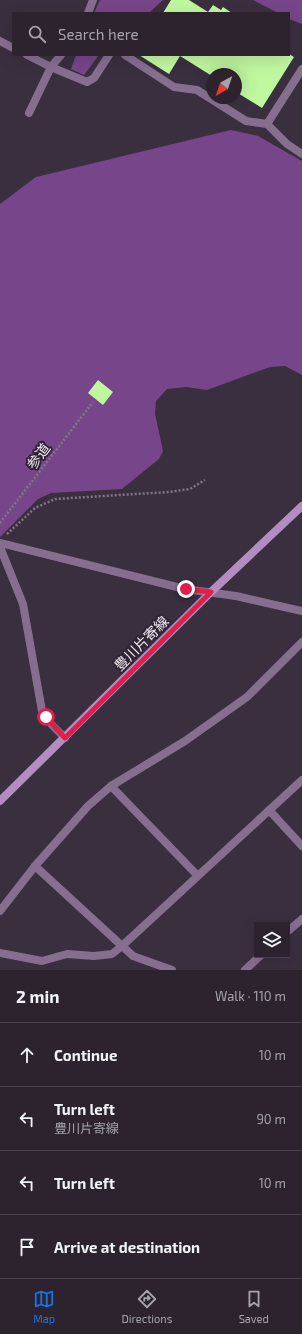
<!DOCTYPE html>
<html lang="en">
<head>
<meta charset="utf-8">
<style>
	body { margin:0; font-family:"Exo 2","Noto Sans JP",sans-serif; background:#342b37; color:#f1f3f6 }
	.controls { position:absolute; right:12px; bottom:12px; display:grid; overflow:hidden; border-radius:0px; box-shadow:0 4px 16px #0002 }
	.controls button { width:36px; height:36px; display:grid; place-items:center; padding:0; border:0; border-bottom:1px solid #48404b; background:#2c232f; color:#f1f3f6; font:20px sans-serif }
	.compass { position:absolute; left:206px; top:68px; width:36px; height:36px; border-radius:50%; background:#2c232f; box-shadow:0 4px 16px #0002; rotate:220deg }
	.stop { position:absolute; width:12px; height:12px; margin:-9px; border:3px solid #e11d48; border-radius:50%; background:#fff }
	.stop.end { background:#e11d48; border-color:#fff; box-shadow:0 1px 4px #0008 }
	.list { margin:0; padding:0; list-style:none }
	h2 { display:flex; justify-content:space-between; align-items:center; height:52px; margin:0; padding:0 16px; font-size:17px }
	h2 small { font-size:13px; font-weight:400; color:#a6a4aa }
	.list li { display:grid; grid-template-columns:26px 1fr auto; gap:12px; align-items:center; box-sizing:border-box; height:64px; padding:0 16px; border-top:1px solid #48404b }
	.list b { display:block; font-size:15px; white-space:nowrap }
	.list p { margin:0; font-size:13px; white-space:nowrap; color:#a6a4aa }
	.list em { font-size:13px; font-style:normal; color:#a6a4aa }
	.icon { flex:none; width:22px; height:22px; fill:none; stroke:currentColor; stroke-width:2; stroke-linecap:round; stroke-linejoin:round }
	.map { position:relative; flex:none; width:302px; height:970px; overflow:hidden }
	.search { position:absolute; background:#2c232f; box-shadow:0 4px 16px #0002; left:12px; right:12px; top:12px; height:44px; display:flex; align-items:center; gap:10px; box-sizing:border-box; padding:0 14px; border-radius:0px; color:#a6a4aa; font-size:15px }
	.sheet { height:308px; background:#2c232f }
	nav { display:flex; justify-content:space-around; align-items:center; box-sizing:border-box; height:56px; border-top:1px solid #48404b; background:#2c232f; font-size:11px; color:#a6a4aa }
	nav a { display:grid; justify-items:center; gap:2px }
	nav .on { color:#1a73e8 }
	.map>svg:first-child { display:block }
	.green { fill:#774589 }
	.building { fill:#bff79f }
	.lines { fill:none; stroke-linecap:round; stroke-linejoin:round }
	.path { stroke:#817785; stroke-width:2.5; stroke-dasharray:2 2; stroke-linecap:butt }
	.lane { stroke:#866e8f; stroke-width:8 }
	.street { stroke:#866e8f; stroke-width:8 }
	.secondary { stroke:#b38dc2; stroke-width:8 }
	.route { stroke:#e11d48; stroke-width:5 }
	.labels { text-anchor:middle; dominant-baseline:central; stroke-width:4; stroke-linejoin:round; paint-order:stroke }
	.street-label { font-size:14px; fill:#f3ecf6; stroke:#302535 }
</style>
</head>
<body>
<div class="map">
<svg width="302" height="970" viewBox="0 0 302 970">
	<rect width="100%" height="100%" fill="#3a2f3f"/>
	<g class="green">
		<path d="M100,0h63l-14,13h-55z"/>
		<path d="M253,0h49v24l-13,-5v-6h-11z"/>
		<path d="M76,55h23l-15,20 -13,-6z"/>
		<path d="M231,130l27,6 44,25v214l-17,-9 -15,1 -63,23 -21,-3 -19,2 -11,12 -1,13 8,37 -4,8 -37,30 -71,4 -13,6 -38,38v-333l36,-27z"/>
	</g>
	<g class="building">
		<path d="M171,0h18l19,12 5,-7 8,5 2,-3 9,6h-69z"/>
		<path d="M289,54l5,3 -32,51 -26,-16v-18h-24v2l-32,-20 -11,18 -30,-19z"/>
		<path d="M98,380l15,12 -10,13 -15,-12z"/>
	</g>
	<g class="lines">
		<g class="path">
			<path d="M0,523l93,-121"/>
			<path d="M7,534l28,-26 20,-9 114,-7 21,-3 15,-9"/>
		</g>
		<g class="lane">
			<path d="M125,55l49,32 23,3 49,31 21,3"/>
			<path d="M302,69l-35,55 20,20 15,10"/>
			<path d="M29,113l22,-46 36,15 7,-4 15,-23"/>
		</g>
		<g class="street">
			<path d="M88,13l5,-13"/>
			<path d="M0,41l13,7"/>
			<path d="M27,55l24,12 10,-12"/>
			<path d="M0,543l185,46 51,7 66,15"/>
			<path d="M0,547l23,57 19,107 10,14 13,13"/>
			<path d="M111,786l86,89"/>
			<path d="M269,810l33,36"/>
			<path d="M35,866l98,90 39,14"/>
			<path d="M0,911l35,-45 53,-60 23,-20 74,-45 62,-44 55,-55"/>
			<path d="M287,932l15,-13"/>
			<path d="M0,953l42,8 25,-7 27,2 18,-2 10,-8 180,-166"/>
			<path d="M245,970l16,-15"/>
		</g>
		<path class="secondary" d="M0,801l211,-209 91,-86"/>
	</g>
	<g class="lines">
		<path class="route" d="M46,717l19,21 146,-146 -25,-3"/>
	</g>
	<g class="labels">
		<g class="street-label">
			<text transform="translate(38 456) rotate(-53)">参道</text>
			<text transform="translate(141 643) rotate(-45)">豊川片寄線</text>
		</g>
	</g>
</svg>
<div class="controls">
<button><svg class="icon" aria-label="layers" viewBox="0 0 24 24"><path d="M12 4l9 5-9 5-9-5zM3 14l9 5 9-5"/></svg></button>
</div>
<svg class="compass" viewBox="-18 -18 36 36"><path d="M0-13l5 13h-10z" fill="#e53935"/><path d="M0 13l5-13h-10z" fill="#a6a4aa"/></svg>
<div class="stop" style="left:46px;top:717px"></div>
<div class="stop end" style="left:186px;top:589px"></div>
<div class="search"><svg class="icon" aria-label="search" viewBox="0 0 24 24"><circle cx="10" cy="10" r="6"/><path d="M15 15l6 6"/></svg>Search here</div>
</div>
<section class="sheet">
<h2>2 min<small>Walk · 110 m</small></h2>
<ul class="list">
<li><svg class="icon" aria-label="ahead" viewBox="0 0 24 24"><path d="M12 20V5M6 11l6-6 6 6"/></svg><div><b>Continue</b></div><em>10 m</em></li>
<li><svg class="icon" aria-label="left" viewBox="0 0 24 24"><path d="M17 20v-9H6M10 6l-5 5 5 5"/></svg><div><b>Turn left</b><p>豊川片寄線</p></div><em>90 m</em></li>
<li><svg class="icon" aria-label="left" viewBox="0 0 24 24"><path d="M17 20v-9H6M10 6l-5 5 5 5"/></svg><div><b>Turn left</b></div><em>10 m</em></li>
<li><svg class="icon" aria-label="arrive" viewBox="0 0 24 24"><path d="M6 21V4h12l-3 4 3 4H6"/></svg><div><b>Arrive at destination</b></div></li>
</ul>
</section>
<nav>
<a class="on"><svg class="icon" aria-label="map" viewBox="0 0 24 24"><path d="M3 6l6-2 6 2 6-2v14l-6 2-6-2-6 2zM9 4v14M15 6v14"/></svg>Map</a>
<a><svg class="icon" aria-label="directions" viewBox="0 0 24 24"><path d="M12 3l9 9-9 9-9-9zM9 14v-3h6M13 9l2 2-2 2"/></svg>Directions</a>
<a><svg class="icon" aria-label="saved" viewBox="0 0 24 24"><path d="M7 4h10v16l-5-4-5 4z"/></svg>Saved</a>
</nav>
</body>
</html>
